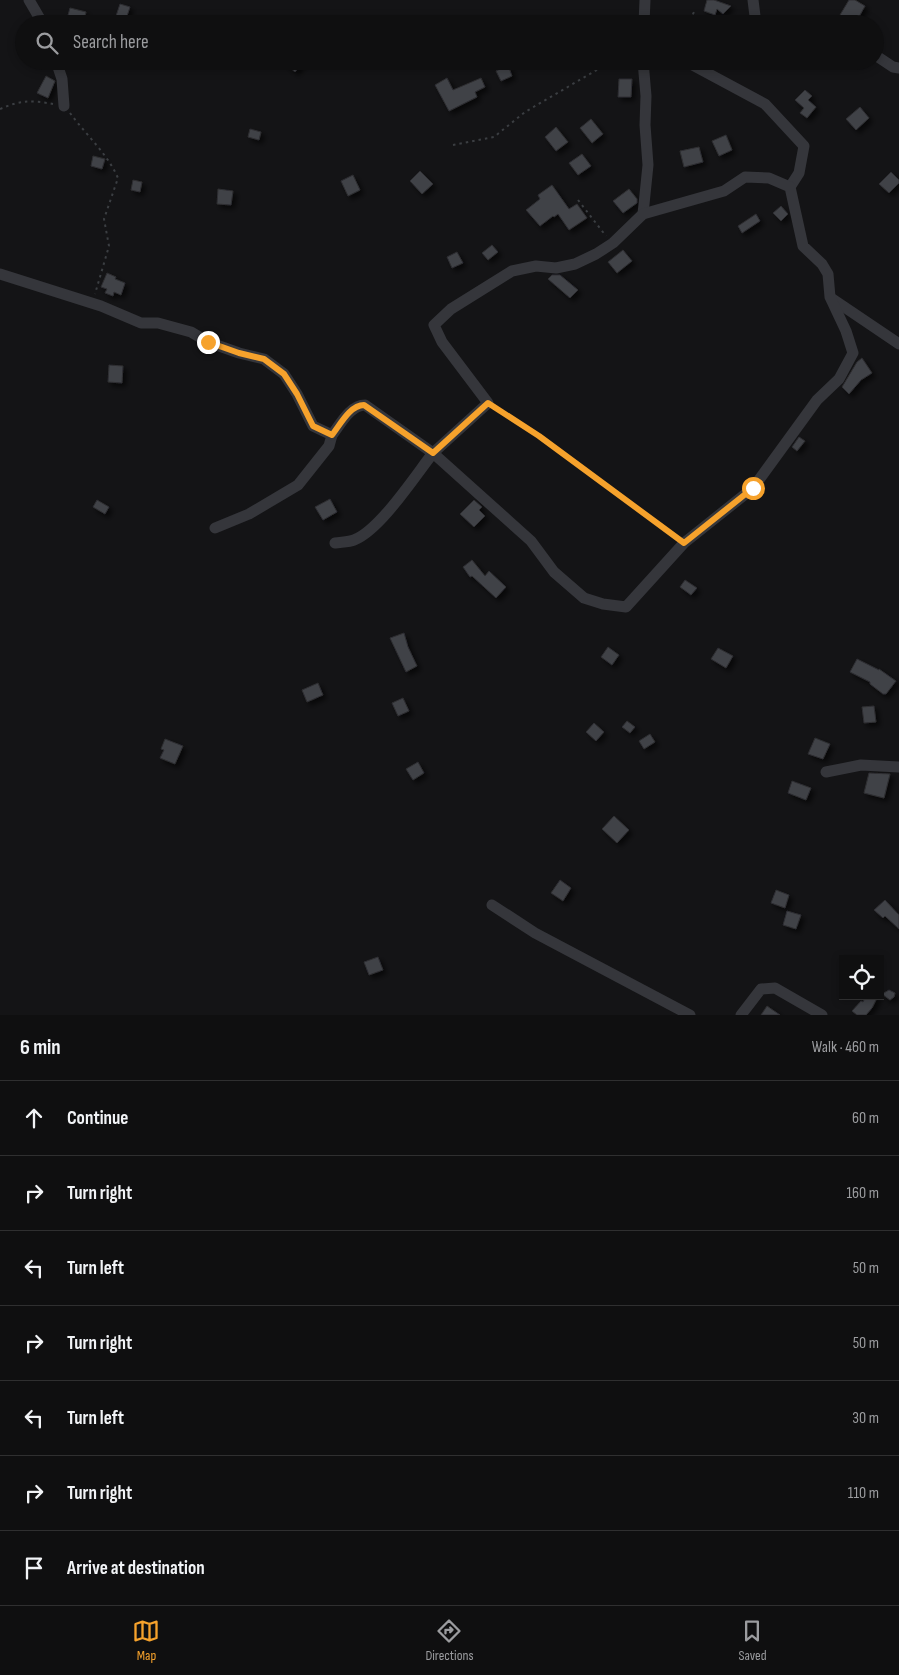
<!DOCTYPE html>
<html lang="en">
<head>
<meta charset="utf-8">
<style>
	body { margin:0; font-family:"Sofia Sans Condensed",sans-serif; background:#1d1d1e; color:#f1f3f6 }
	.controls { position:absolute; right:15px; bottom:15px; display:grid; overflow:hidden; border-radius:0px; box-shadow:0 2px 8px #0003 }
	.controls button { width:45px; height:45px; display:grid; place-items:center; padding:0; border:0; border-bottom:1px solid #2f2f30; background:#0f0f10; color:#f1f3f6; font:25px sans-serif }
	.stop { position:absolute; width:15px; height:15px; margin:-11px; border:4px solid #f6a22c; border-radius:50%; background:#fff }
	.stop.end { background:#f6a22c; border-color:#fff; box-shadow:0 1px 5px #0008 }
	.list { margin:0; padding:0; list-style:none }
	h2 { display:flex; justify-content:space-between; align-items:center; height:65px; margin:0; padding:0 20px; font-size:21px }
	h2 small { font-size:16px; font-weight:400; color:#9b9c9f }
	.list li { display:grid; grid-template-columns:32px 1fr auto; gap:15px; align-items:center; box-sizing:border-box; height:75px; padding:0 20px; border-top:1px solid #2f2f30 }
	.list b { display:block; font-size:19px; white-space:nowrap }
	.list em { font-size:16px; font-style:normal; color:#9b9c9f }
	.icon { flex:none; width:28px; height:28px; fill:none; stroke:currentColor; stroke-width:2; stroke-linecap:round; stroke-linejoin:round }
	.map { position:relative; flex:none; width:899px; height:1015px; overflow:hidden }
	.search { position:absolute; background:#0f0f10; box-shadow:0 2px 8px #0003; left:15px; right:15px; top:15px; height:55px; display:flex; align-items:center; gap:12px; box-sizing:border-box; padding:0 18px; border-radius:28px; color:#9b9c9f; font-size:19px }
	.sheet { height:590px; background:#0f0f10 }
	nav { display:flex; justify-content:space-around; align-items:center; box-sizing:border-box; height:70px; border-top:1px solid #2f2f30; background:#0f0f10; font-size:14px; color:#9b9c9f }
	nav a { display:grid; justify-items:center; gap:2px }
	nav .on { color:#f6a22c }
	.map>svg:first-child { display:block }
	.building { fill:#404246; stroke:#2e2e32; filter:url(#shadow) }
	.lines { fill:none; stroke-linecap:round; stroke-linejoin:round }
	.path { stroke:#3b3e42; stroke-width:2; stroke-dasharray:2.5 4; stroke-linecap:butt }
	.minor { stroke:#35363b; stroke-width:11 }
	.route { stroke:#f6a22c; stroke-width:6 }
</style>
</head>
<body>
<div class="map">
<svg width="899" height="1015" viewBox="0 0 899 1015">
	<defs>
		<filter id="shadow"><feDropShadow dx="3.5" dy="3.5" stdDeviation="2.5" flood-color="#0009"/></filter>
	</defs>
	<rect width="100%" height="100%" fill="#141416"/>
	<g class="building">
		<path d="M707,0h7l17,6 -8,8 -6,-5 -2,6 -11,-4z"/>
		<path d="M849,0h6l10,6 -10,18 -15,-9z"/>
		<path d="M120,4l10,3 -4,12 -10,-3z"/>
		<path d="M70,8l16,4 -3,12 -17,-2z"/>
		<path d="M283,61h21l-9,11z"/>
		<path d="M508,65l4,11 -11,5 -5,-10z"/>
		<path d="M46,76l9,5 -7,17 -11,-5z"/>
		<path d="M447,78l6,12 28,-12 4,9 -10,5 2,5 -28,14 -14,-26z"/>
		<path d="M619,79h13l-1,18h-13z"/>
		<path d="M805,90l7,6 -4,4 8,7 -9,11 -7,-5 4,-5 -9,-8z"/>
		<path d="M860,107l9,11 -13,12 -10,-11z"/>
		<path d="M591,119l12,15 -11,9 -12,-15z"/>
		<path d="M556,127l12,15 -12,9 -11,-14z"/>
		<path d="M250,129l11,3 -2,8 -11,-3z"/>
		<path d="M726,135l6,15 -13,6 -7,-15z"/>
		<path d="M699,147l4,15 -19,5 -4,-16z"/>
		<path d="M582,154l9,12 -13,9 -9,-12z"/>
		<path d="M93,156l12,3 -3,10 -11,-3z"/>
		<path d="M420,171l13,13 -11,10 -12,-13z"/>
		<path d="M891,172l8,8v3l-10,10 -10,-9z"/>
		<path d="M353,175l7,15 -12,6 -7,-15z"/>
		<path d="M133,180l9,2 -2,10 -9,-2z"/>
		<path d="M552,185l17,24 8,-5 10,14 -18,12 -11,-16 -4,3 -1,-1 -13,10 -14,-16 14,-11 -2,-4z"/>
		<path d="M218,189l15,2 -2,14 -14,-1z"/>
		<path d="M629,189l8,10v4l-14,10 -10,-12z"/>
		<path d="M781,206l7,8 -7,7 -8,-8z"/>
		<path d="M756,214l4,7 -18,12 -4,-7z"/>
		<path d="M492,245l6,7 -10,8 -6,-7z"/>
		<path d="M623,250l9,11 -15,12 -9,-11z"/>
		<path d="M457,252l6,11 -11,5 -5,-11z"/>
		<path d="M107,273l9,4 -1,2 10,4 -4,12 -7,-3 -1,4 -8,-3 2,-4 -6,-2z"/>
		<path d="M552,275h8l18,15 -8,8 -22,-19z"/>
		<path d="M862,358l10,15 -11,7 -12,14 -7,-7 15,-25z"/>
		<path d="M109,365l14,1 -1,17 -14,-1z"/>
		<path d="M799,437l6,4 -8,10 -5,-4z"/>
		<path d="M330,499l7,13 -14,8 -8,-13z"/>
		<path d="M97,500l12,7 -4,7 -12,-7z"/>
		<path d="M474,500l8,7 -3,3 6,6 -11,11 -14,-13z"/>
		<path d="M472,560l13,16 4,-5 17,16 -10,11 -24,-22 -2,1 -7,-10z"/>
		<path d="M685,580l12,8 -6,7 -11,-8z"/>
		<path d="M404,633l4,14 9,19 -11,6 -16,-34z"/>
		<path d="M608,647l11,8 -7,10 -11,-8z"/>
		<path d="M718,648l15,8 -7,12 -15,-9z"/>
		<path d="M857,659l22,11v-1l17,12 -10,13h-3l-13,-10v-2l-20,-10z"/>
		<path d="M318,683l5,12 -16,7 -5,-12z"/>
		<path d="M403,698l6,13 -11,5 -6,-13z"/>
		<path d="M874,706l2,16 -12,1 -2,-16z"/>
		<path d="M627,721l8,6 -5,6 -8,-6z"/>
		<path d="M594,723l10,9 -8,9 -10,-9z"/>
		<path d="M650,734l5,8 -11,7 -5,-8z"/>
		<path d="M815,738l15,6 -7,15 -15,-5z"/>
		<path d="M165,739l18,7 -8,18 -15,-6 4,-8 -3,-1z"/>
		<path d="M418,762l6,11 -11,7 -7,-11z"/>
		<path d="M869,773l21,1 -6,24 -20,-5z"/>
		<path d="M792,781l19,7 -5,12 -18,-7z"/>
		<path d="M614,816l15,14 -12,13 -15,-14z"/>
		<path d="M560,880l11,8 -8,13 -12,-8z"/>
		<path d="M776,890l13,5 -4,13 -14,-5z"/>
		<path d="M885,900l14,15v14l-14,-13 -2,2 -9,-8z"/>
		<path d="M787,911l14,4 -5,14 -13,-4z"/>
		<path d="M378,957l5,13 -14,5 -5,-13z"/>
		<path d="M889,990l6,3 -1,4 -4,3 -8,-6z"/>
		<path d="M866,996h12l-6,12 -6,7h-9l-5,-4 9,-10 2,1z"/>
		<path d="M767,1006l13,9h-19z"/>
	</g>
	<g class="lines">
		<g class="path">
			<path d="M685,24l4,-2 5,-10"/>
			<path d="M0,109c21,-9 31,-9 53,-5"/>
			<path d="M70,113c16,22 37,40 48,65l-14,41 5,27 -14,48"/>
			<path d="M453,145l41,-8 31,-25 87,-51"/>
			<path d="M578,200l28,36"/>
			<path d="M496,408l43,28 136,100"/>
		</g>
		<g class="minor">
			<path d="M29,0l14,24"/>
			<path d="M753,0l3,24"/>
			<path d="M644,24l1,-24"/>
			<path d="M875,55l18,12 6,1"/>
			<path d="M56,61l6,18 2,27"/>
			<path d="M643,61l3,35 -1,29 3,40 -5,49"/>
			<path d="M685,61l80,43 39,42 -5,27 -9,14"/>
			<path d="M0,274l101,32 40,17h17l33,9 17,10 31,11 25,6 20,15 13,20 16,32 19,9 -3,11 -31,39 -49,29 -34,14"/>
			<path d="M831,298l68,46"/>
			<path d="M332,435c8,-10 18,-30 33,-30l68,48 55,-50 -46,-61 -8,-17 17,-16 61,-38 24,-5 20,2 19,-4 21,-10 17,-11 30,-29 81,-23 21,-14 24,1 21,9 13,59 19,18 6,10 2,23 16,34 7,22 -14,26 -22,21 -64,88 -69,55 -58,64 -23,-3 -19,-6 -30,-26 -23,-31 -98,-88c-18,23 -53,77 -79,87 -5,2 -13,2 -19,3"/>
			<path d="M826,772l35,-7 38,2"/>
			<path d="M492,905l43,28 155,82"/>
			<path d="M741,1015l20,-26 14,-1 47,27"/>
		</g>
	</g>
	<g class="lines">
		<path class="route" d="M208,342l31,11 25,6 20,15 13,20 16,32 19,9c8,-10 18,-30 32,-30l69,48 55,-50 51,33 145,107 69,-55"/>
	</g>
</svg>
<div class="controls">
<button><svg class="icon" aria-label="locate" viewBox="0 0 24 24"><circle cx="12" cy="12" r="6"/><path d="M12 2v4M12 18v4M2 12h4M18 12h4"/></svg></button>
</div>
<div class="stop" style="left:753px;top:488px"></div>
<div class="stop end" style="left:208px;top:342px"></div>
<div class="search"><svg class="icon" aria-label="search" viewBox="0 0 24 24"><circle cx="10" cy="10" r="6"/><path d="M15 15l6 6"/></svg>Search here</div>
</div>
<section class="sheet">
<h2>6 min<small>Walk · 460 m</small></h2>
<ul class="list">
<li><svg class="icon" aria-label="ahead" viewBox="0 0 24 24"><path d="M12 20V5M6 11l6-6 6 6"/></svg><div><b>Continue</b></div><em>60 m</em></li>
<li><svg class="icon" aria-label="right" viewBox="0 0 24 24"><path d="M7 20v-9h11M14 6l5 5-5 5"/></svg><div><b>Turn right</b></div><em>160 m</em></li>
<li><svg class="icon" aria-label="left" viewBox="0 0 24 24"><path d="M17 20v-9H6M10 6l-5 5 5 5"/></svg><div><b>Turn left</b></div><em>50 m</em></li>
<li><svg class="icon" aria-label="right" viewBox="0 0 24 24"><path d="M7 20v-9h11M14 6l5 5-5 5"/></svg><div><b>Turn right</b></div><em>50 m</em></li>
<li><svg class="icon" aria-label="left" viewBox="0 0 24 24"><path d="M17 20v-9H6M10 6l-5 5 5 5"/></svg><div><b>Turn left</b></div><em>30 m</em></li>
<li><svg class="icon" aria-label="right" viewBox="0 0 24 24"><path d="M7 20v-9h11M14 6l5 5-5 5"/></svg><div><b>Turn right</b></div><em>110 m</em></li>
<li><svg class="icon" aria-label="arrive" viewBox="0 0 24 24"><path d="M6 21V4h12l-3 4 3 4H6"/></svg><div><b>Arrive at destination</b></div></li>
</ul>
</section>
<nav>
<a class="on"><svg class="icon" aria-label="map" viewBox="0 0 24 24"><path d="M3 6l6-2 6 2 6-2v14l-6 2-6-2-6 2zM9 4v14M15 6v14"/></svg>Map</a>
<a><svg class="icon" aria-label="directions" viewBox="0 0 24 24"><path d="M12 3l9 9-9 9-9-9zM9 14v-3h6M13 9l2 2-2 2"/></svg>Directions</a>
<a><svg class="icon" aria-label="saved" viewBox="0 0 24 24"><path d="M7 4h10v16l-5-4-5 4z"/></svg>Saved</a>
</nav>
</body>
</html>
